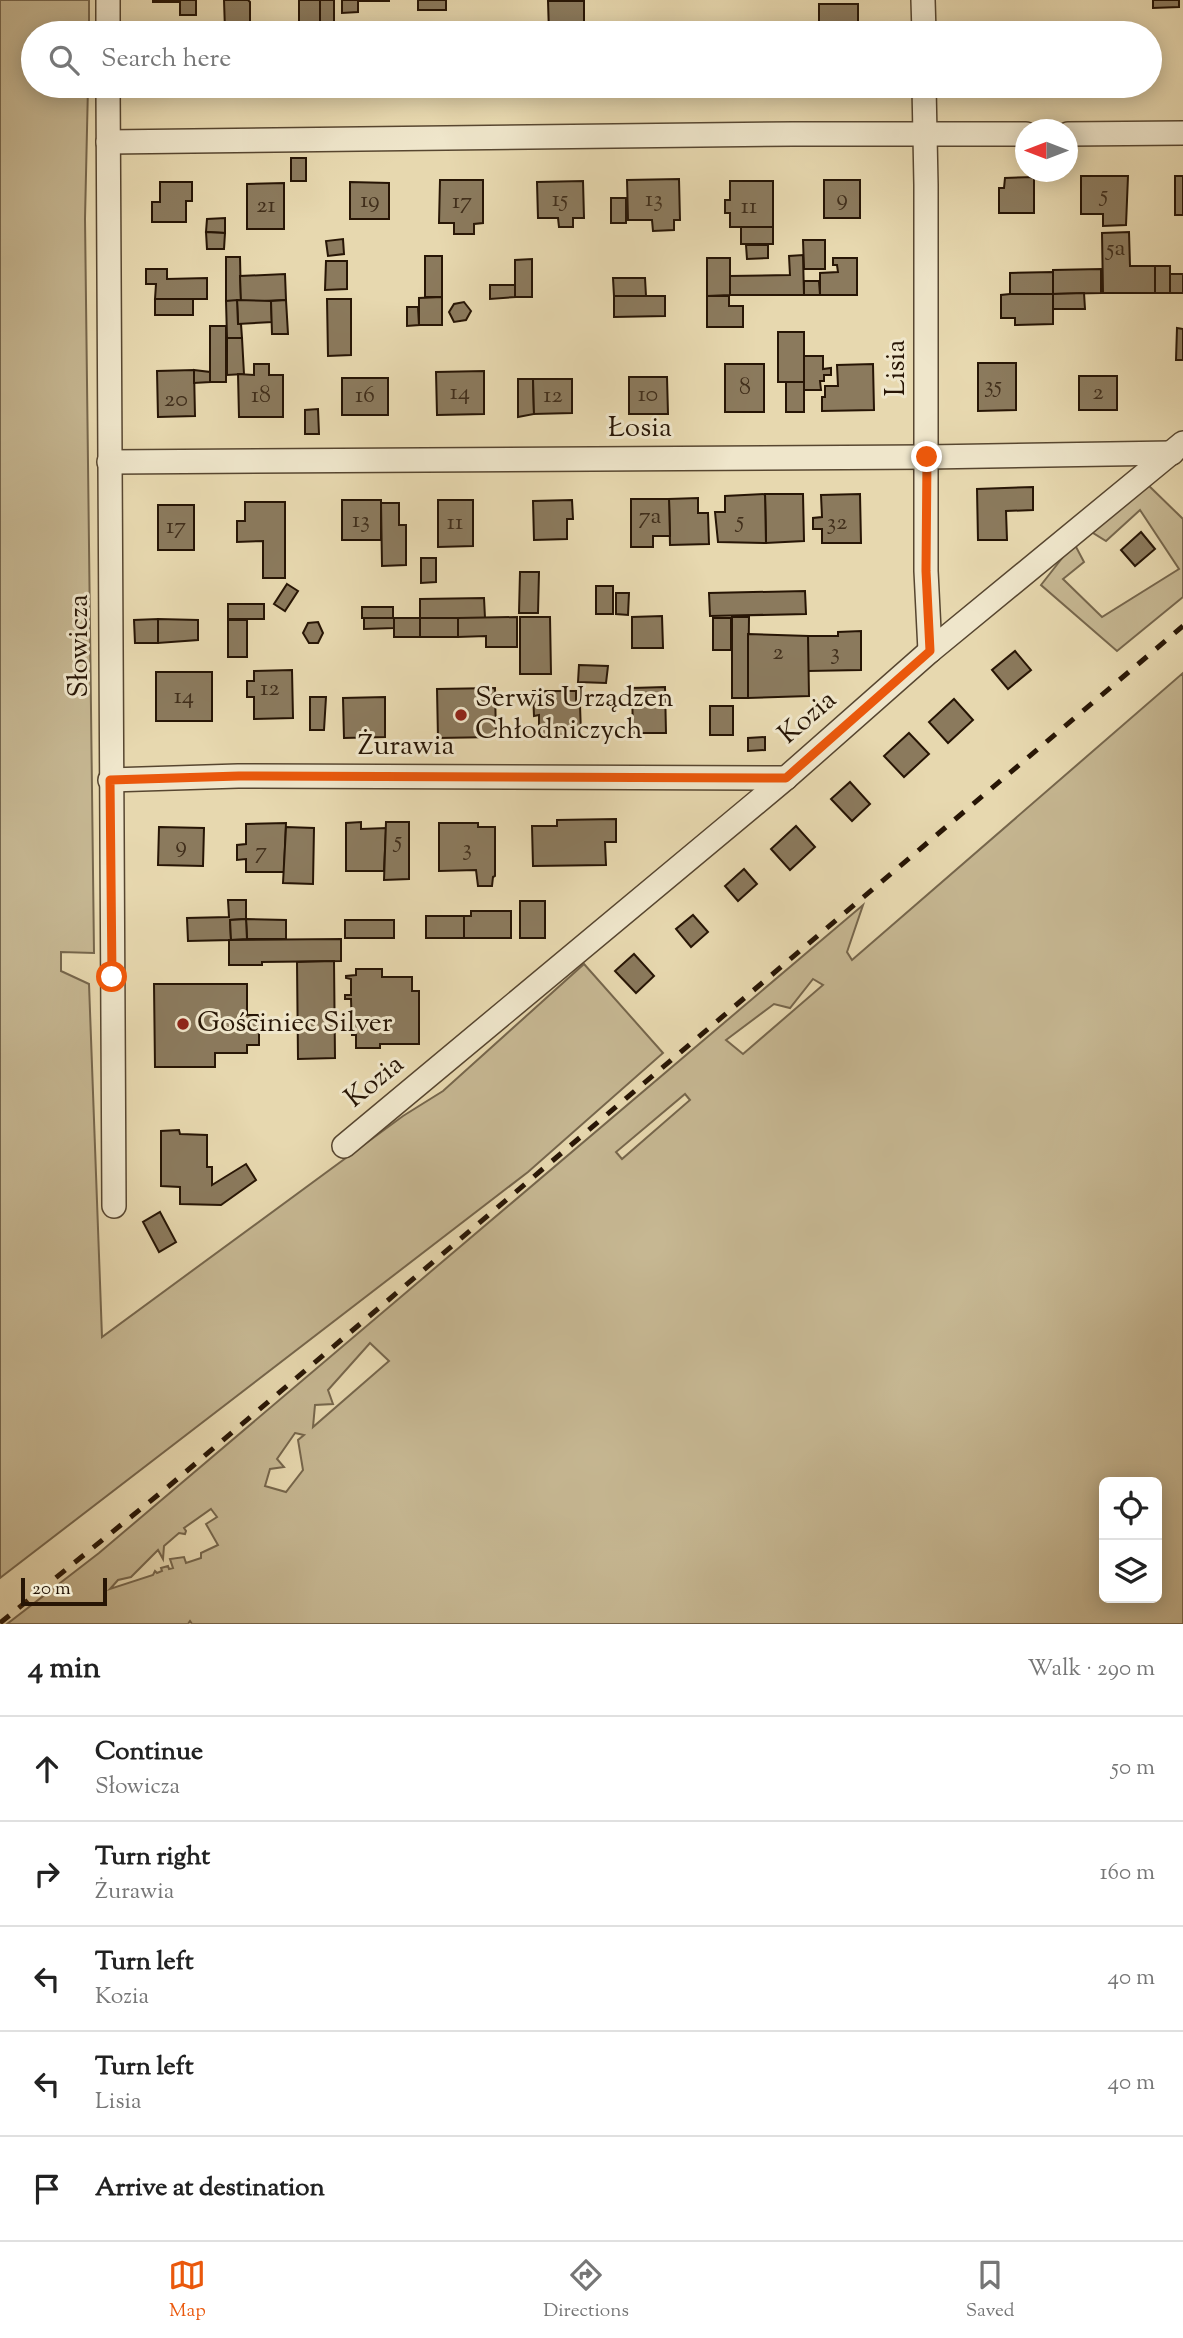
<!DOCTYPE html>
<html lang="en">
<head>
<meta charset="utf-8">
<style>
	body { margin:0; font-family:"Sorts Mill Goudy",serif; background:#f6f6f6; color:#222 }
	.controls { position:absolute; right:21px; bottom:21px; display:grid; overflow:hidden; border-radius:10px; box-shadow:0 4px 18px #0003 }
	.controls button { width:63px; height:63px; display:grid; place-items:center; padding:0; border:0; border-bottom:2px solid #e0e0e0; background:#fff; color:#222; font:35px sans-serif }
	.compass { position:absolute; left:1015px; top:119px; width:63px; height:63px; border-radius:50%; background:#fff; box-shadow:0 4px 18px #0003; rotate:270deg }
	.scale { position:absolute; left:21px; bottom:18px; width:86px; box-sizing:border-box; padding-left:7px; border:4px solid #271505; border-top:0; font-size:19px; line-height:24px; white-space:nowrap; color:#271505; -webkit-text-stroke:5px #efe6cb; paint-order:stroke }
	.stop { position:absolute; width:21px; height:21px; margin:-16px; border:5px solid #ea580c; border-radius:50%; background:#fff }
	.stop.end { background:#ea580c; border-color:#fff; box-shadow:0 2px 7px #0008 }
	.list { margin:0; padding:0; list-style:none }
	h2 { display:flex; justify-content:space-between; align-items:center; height:91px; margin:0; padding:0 28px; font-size:30px }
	h2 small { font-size:23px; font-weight:400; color:#767676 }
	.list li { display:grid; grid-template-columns:46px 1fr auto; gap:21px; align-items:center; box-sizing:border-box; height:105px; padding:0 28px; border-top:2px solid #e0e0e0 }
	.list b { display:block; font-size:26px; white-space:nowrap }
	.list p { margin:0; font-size:23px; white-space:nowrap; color:#767676 }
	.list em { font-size:23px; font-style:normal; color:#767676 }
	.icon { flex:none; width:38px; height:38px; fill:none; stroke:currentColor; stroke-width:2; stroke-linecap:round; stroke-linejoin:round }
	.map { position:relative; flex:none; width:1183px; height:1624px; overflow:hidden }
	.search { position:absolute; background:#fff; box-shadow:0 4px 18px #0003; left:21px; right:21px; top:21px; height:77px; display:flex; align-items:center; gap:18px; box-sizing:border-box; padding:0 24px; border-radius:38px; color:#767676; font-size:26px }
	.sheet { height:616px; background:#fff }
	nav { display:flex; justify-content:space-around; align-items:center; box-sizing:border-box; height:98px; border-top:2px solid #e0e0e0; background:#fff; font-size:19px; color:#767676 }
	nav a { display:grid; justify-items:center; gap:4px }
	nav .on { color:#ea580c }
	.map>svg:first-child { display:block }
	.green { fill:#c6b792; stroke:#76664c; stroke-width:2; fill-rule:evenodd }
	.building { fill:#8b7a5d; stroke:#271505; stroke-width:2 }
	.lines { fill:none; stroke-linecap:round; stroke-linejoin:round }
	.minor-casing { stroke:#574630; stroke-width:26 }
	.minor { stroke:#efe6cb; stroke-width:23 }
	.rail { stroke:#271505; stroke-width:5; stroke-dasharray:12 12; stroke-linecap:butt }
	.route { stroke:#ea580c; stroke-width:9 }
	.poi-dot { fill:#8f2418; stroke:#efe6cb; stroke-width:2.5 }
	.labels { text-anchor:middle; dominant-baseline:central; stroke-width:6; stroke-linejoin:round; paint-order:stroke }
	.number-label { font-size:24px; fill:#402e1b }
	.street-label { font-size:28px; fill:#271505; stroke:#efe6cb }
	.poi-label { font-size:28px; fill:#271505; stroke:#efe6cb; text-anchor:start }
</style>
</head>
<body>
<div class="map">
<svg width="1183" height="1624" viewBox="0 0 1183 1624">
	<rect width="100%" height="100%" fill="#e7d8af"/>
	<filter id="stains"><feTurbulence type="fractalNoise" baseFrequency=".00286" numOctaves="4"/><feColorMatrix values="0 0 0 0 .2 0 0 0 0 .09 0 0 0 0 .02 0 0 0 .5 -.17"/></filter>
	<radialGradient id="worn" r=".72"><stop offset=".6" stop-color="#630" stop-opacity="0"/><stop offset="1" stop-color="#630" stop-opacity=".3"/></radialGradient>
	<g class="green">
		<path d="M0,0h89v33h-56v53h55l-3,133 9,734 -33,-1v19l28,13 13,353 301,-221 40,-25 141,-127 79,89 -135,119 -528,406z"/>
		<path d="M1145,482l38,37v78l-66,54 -76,-66 33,-42 10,19 -21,17 39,38 77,-48 -39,-59 -34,31 -16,-10z"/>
		<path d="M1183,673v951h-991l-2,-3 -2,3h-181l92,-71 764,-648 -16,47 5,8zM813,979l10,6 -80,69 -17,-14 48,-36 16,4zM685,1094l5,6 -68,59 -6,-7zM370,1343l19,18 -76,66 2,-22 18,-1 -5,-14zM295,1433l9,2 -6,5 5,30 -17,22 -21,-6 5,-17 14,-2 -7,-8zM1104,1482h53v116h-53zM211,1509l6,8 -11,7 12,21 -17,8v5l-15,5 -2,-6 -14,2 3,9 -4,1 -1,-3 -7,2 1,3 -5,2 -2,-2 -2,4 -43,14 8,-9 13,-3 27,-27 5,9 1,-13 15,-13 6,1 1,-3 -2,-3z"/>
	</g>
	<g class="building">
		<path d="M153,0h43v15h-16v-13h-27z"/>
		<path d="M224,0h24l2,2v28h-25z"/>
		<path d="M299,0h21v24l-21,1z"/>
		<rect x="320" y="0" width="14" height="24"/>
		<path d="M342,0h47v1h-31v11l-16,1z"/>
		<rect x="418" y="0" width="28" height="10"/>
		<path d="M1153,0h26v7l-26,1z"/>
		<path d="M548,1h36v32h-35z"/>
		<path d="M819,4h39v20h5v9h-44z"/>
		<rect x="154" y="86" width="37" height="10"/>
		<path d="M240,86h37l1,10 -38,1z"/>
		<path d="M340,86h39v8l-39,1z"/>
		<rect x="434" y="86" width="39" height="9"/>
		<rect x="542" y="86" width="43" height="9"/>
		<rect x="635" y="86" width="39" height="8"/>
		<path d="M726,86h45h-22v7h-23z"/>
		<rect x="820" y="86" width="38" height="3"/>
		<path d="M989,86h48l1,6h-49z"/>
		<path d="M1067,86h67l-1,5h-66z"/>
		<rect x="291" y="158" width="15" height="23"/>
		<path d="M1081,176h47l-2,49 -23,1v-12h-22z"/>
		<rect x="1175" y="176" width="8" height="39"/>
		<path d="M1034,177v36h-35v-25h5l1,-10z"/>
		<path d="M679,179l1,41h-6v10l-21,1 -1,-11h-24l-1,-40z"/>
		<path d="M440,180h43v43l-9,1v10h-20v-11h-15z"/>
		<rect x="824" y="180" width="36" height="38"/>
		<path d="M583,181l1,37h-11v9h-14l-1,-9h-20l-1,-36z"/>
		<path d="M730,181h43v46h-43v-14h-5v-13h5z"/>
		<path d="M160,182h32v19h-6v21h-34v-20h8z"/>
		<path d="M350,182l39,1v36h-39z"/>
		<path d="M284,183v46h-37v-45z"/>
		<rect x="611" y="198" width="15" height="25"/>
		<path d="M225,218v15l-19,-1 1,-13z"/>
		<rect x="741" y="227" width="32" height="17"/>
		<path d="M206,232l19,1 -1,16h-17z"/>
		<path d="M1129,232l1,34h25v27h-52l-1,-60z"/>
		<path d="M343,239l1,15 -16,2 -2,-15z"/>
		<path d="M803,240h22v29h-21z"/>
		<path d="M746,245h22v13l-21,1z"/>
		<path d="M803,255l1,40h-74v-19l60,-1 -1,-19z"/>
		<rect x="425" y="256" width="17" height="41"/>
		<path d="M226,257h14l1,45 -15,-1z"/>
		<path d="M707,258h23v37l-23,1z"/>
		<path d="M833,258h24v37h-37v-22l18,-1 -1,-7h-4z"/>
		<path d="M532,259v38h-17v-37z"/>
		<path d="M326,261h21v28l-22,1z"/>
		<rect x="1155" y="266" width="15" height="27"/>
		<path d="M146,269h21v10l40,-1v21h-52l1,-15h-10z"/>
		<path d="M1101,269v24l-48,1v-24z"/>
		<path d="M1053,272v22h-43v-21z"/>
		<path d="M285,274l1,26 -45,2 -1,-26z"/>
		<rect x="1170" y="274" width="13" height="19"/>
		<path d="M613,278h32l1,18h-32z"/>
		<path d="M804,281h15l1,14h-16z"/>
		<path d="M490,285h25v12l-25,2z"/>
		<path d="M1084,293l1,16h-32v-15z"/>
		<path d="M1010,294h43v30l-38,1v-7h-14v-23z"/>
		<path d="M614,296h51v20l-51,1z"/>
		<path d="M707,296h22v10h14v21h-36z"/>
		<path d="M442,297v28h-23v-27z"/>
		<rect x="155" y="299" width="38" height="16"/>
		<path d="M327,299h24v56l-23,1z"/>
		<path d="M237,300l34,1 1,21 -34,2z"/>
		<path d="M237,300l1,24h3l1,14h-15l-1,-37z"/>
		<path d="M286,300l2,34h-16l-1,-33z"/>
		<path d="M464,302l7,9 -5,9 -12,2 -5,-10 5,-8z"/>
		<path d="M407,307h11l1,18 -12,1z"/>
		<rect x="210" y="326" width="16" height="56"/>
		<path d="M1177,328l6,1v31h-7z"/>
		<rect x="778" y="332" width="26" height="50"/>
		<path d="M227,338h15l2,36 -17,1z"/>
		<path d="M804,356h19v13l8,-1v7h-7v6h-4l1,9h-17z"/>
		<path d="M978,363h38v47l-38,1z"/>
		<path d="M254,364h15v11h14v42h-44l-1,-43 16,1z"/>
		<rect x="725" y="364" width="39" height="48"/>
		<path d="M873,364l1,46 -52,1v-14h3v-11h13l-1,-21z"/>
		<path d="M194,370l1,46 -37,1 -1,-46z"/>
		<path d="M194,370l16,2v10l-16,1z"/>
		<path d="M484,371v43l-47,1 -1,-43z"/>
		<rect x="1079" y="376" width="38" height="34"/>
		<path d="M629,377h38l1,37h-39z"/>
		<rect x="342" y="378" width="46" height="37"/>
		<path d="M518,379h15l1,35 -16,3z"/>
		<path d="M533,379h39v34l-38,1z"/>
		<rect x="786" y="382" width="18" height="30"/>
		<path d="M318,409l1,25h-14v-24z"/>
		<path d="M1033,487v23l-27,1 1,29h-29l-1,-51z"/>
		<path d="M765,494h38l1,47 -38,2z"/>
		<path d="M765,494l1,49 -48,-1 -3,-30h10v-16z"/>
		<path d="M860,494l1,49h-39v-14h-9v-11l9,-1 -1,-22z"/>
		<path d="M698,498v15h10l1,31 -39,1 -1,-46z"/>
		<path d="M631,499h38l1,37h-17v11h-22z"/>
		<rect x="342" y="500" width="39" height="40"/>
		<path d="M438,500h35v46l-35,1z"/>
		<path d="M572,500l1,19h-6v20l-33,1 -1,-39z"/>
		<path d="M245,502h40v76h-22v-37l-26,1v-21h8z"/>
		<path d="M381,503h18v22h7v40l-24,1z"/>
		<rect x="158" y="505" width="36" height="45"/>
		<path d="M1141,532l14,17 -20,17 -14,-16z"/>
		<path d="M421,558h15v24l-15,1z"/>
		<path d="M520,572h19l-1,41h-19z"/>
		<path d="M287,584l11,7 -13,20 -11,-7z"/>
		<rect x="596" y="586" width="17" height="28"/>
		<path d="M805,591l1,23 -96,2 -1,-23z"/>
		<path d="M616,593h13l-1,22 -12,-1z"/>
		<path d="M484,598l1,20h-65v-19z"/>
		<rect x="228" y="604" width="36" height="15"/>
		<rect x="362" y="607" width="31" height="11"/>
		<path d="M662,616l1,32h-31v-31z"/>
		<path d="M517,617v30h-31v-11l-28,1v-19z"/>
		<path d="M520,617h30l1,57h-31z"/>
		<path d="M732,617h17l-1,81h-16z"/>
		<path d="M364,618h30v10l-30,1z"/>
		<rect x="394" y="618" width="26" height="19"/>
		<rect x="420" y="618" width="38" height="19"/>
		<rect x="713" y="618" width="18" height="32"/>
		<path d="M158,619l40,1v20l-40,3z"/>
		<path d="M158,619v24h-23l-1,-23z"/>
		<rect x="228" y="620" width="19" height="37"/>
		<path d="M318,622l5,11 -5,10h-9l-6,-10 5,-10z"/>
		<path d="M861,631v39l-53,1v-35h30v-4z"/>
		<path d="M748,634l60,2 1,60 -61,2z"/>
		<path d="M1015,651l16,19 -23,19 -16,-19z"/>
		<path d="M579,665l29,1 -2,17 -28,-1z"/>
		<path d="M292,670l1,48 -39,1v-22h-7v-16h7v-10z"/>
		<rect x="156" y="672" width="56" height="49"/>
		<path d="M665,687l1,46h-33l-1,-45z"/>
		<path d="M495,688l1,49 -58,1 -1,-49z"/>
		<path d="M533,691h43v15l4,-1 1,29 -42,1v-20l-5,1z"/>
		<path d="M310,697h16l-2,33h-14z"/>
		<path d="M385,697v40l-41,1 -1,-40z"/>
		<path d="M954,699l19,21 -25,23 -19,-21z"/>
		<rect x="710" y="706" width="23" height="29"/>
		<path d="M909,733l20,21 -25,23 -20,-21z"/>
		<path d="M765,737v13l-17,1v-13z"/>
		<path d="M850,782l20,22 -18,17 -21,-22z"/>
		<path d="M616,819v23h-11l1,23 -73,1 -1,-40h25v-6z"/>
		<path d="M361,822v7l25,-1 -2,43h-38v-48z"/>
		<path d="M386,822h23v57l-25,1z"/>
		<path d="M286,823l-2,49h-38v-13l-9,1v-15l9,-1v-20z"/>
		<path d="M439,823h39v4h17v49l-2,1 -1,9h-14l-2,-16 -37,1z"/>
		<path d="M796,826l19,21 -25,23 -19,-21z"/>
		<path d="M159,827l45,1 -1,38 -45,-1z"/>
		<path d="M286,827l28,1 -1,56 -30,-1z"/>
		<path d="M744,869l13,15 -19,17 -13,-15z"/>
		<path d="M228,900h18v19l-16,1 1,20 -43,1 -1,-23 42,-1z"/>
		<rect x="520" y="901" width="25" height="37"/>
		<path d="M471,911h40v27h-47v-22h7z"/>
		<path d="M693,915l15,17 -17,15 -15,-18z"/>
		<rect x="426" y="916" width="38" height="22"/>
		<path d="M246,919l40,1v19h-39z"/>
		<path d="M246,919l1,20 -16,1 -1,-20z"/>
		<rect x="345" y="920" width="49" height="18"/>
		<path d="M341,939v22l-79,1v3h-33v-25z"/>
		<path d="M634,954l20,22 -18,17 -21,-22z"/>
		<path d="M334,961l1,97 -37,1 -1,-97z"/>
		<path d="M356,969h26v8h30v14h7v53h-39v4h-24v-13h-4l-1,-36h-6v-4h6v-16l-5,-1v-2l10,-1z"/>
		<path d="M154,984h93v31h12v30h-12v8h-32v14h-60z"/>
		<path d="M179,1130l1,4 27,1v32h5v18l34,-21 10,16 -35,25 -41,-1v-17l-19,-1v-55z"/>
		<path d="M160,1212l16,30 -17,10 -16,-30z"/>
	</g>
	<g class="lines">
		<defs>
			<g id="minor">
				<path d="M108,0v33"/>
				<path d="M923,0l1,33"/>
				<path d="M108,86l6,1120"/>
				<path d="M924,86l2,99v386l4,80"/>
				<path d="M1068,134l115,-1"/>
				<path d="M108,142l685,-8h233"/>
				<path d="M109,462l818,-5 245,-4"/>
				<path d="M110,780l128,-4 548,2"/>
				<path d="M344,1146l442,-368 144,-127 253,-208"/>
			</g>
		</defs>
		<use href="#minor" class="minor-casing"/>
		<use href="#minor" class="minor"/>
		<path class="rail" d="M0,1623l169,-137 1014,-860"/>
	</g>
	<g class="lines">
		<path class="route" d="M112,977l-2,-197 129,-4 547,2 144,-127 -4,-80 1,-114"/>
	</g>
	<g class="poi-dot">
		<circle cx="461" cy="715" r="7"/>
		<circle cx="183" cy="1024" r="7"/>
	</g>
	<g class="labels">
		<g class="number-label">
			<text x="1104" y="195">5</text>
			<text x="842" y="199">9</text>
			<text x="560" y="200">15</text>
			<text x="654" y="200">13</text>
			<text x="370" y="201">19</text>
			<text x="462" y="202">17</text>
			<text x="266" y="206">21</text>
			<text x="749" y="207">11</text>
			<text x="1116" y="249">5a</text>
			<text x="993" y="386">35</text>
			<text x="745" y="388">8</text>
			<text x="460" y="393">14</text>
			<text x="1098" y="393">2</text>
			<text x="648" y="395">10</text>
			<text x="261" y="396">18</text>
			<text x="365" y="396">16</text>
			<text x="553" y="396">12</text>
			<text x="176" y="400">20</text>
			<text x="650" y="517">7a</text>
			<text x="361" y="521">13</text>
			<text x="740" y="521">5</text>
			<text x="455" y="523">11</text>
			<text x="837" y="523">32</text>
			<text x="176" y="527">17</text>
			<text x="778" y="653">2</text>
			<text x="835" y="653">3</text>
			<text x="270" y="689">12</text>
			<text x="184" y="697">14</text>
			<text x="398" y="841">5</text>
			<text x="181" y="846">9</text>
			<text x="467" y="849">3</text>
			<text x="261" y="852">7</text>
		</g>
		<g class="street-label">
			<text transform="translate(897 368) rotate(-90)">Lisia</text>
			<text x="640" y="429">Łosia</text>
			<text transform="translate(80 646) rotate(-90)">Słowicza</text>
			<text transform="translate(808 718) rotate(-41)">Kozia</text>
			<text x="406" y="747">Żurawia</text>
			<text transform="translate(375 1082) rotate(-39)">Kozia</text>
		</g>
		<g class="poi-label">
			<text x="475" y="699">Serwis Urządzen<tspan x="475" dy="32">Chłodniczych</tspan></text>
			<text x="197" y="1024">Gościniec Silver</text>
		</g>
	</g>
	<rect width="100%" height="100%" filter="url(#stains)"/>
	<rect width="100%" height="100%" fill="url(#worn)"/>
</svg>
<div class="controls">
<button><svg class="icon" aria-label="locate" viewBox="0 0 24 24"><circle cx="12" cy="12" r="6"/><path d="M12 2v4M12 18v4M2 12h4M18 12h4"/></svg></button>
<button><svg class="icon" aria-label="layers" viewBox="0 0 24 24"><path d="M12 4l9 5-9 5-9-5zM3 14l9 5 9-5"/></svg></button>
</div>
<svg class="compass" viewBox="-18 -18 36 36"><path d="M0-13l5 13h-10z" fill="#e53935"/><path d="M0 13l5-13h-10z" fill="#767676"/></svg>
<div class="scale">20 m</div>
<div class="stop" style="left:112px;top:977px"></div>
<div class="stop end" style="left:927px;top:457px"></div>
<div class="search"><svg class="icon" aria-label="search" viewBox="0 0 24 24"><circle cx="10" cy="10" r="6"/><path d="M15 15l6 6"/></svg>Search here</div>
</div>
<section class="sheet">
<h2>4 min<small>Walk · 290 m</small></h2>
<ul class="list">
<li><svg class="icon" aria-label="ahead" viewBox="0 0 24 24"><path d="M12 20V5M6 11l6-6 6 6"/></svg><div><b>Continue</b><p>Słowicza</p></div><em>50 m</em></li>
<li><svg class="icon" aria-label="right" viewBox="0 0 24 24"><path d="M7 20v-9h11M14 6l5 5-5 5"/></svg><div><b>Turn right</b><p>Żurawia</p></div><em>160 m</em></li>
<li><svg class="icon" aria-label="left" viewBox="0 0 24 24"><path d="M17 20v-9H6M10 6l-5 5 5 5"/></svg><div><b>Turn left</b><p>Kozia</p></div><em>40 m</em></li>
<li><svg class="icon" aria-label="left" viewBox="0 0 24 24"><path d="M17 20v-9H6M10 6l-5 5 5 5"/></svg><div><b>Turn left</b><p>Lisia</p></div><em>40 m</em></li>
<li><svg class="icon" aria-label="arrive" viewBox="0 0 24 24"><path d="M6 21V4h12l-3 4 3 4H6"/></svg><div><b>Arrive at destination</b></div></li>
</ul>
</section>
<nav>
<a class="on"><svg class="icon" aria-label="map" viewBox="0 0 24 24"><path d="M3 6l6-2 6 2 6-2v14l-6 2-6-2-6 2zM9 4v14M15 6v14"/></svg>Map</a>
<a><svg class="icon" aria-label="directions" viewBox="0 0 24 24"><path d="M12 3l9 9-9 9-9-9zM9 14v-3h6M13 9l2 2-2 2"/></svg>Directions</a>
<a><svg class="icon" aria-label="saved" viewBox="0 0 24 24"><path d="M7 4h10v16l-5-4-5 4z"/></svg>Saved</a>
</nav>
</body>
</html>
